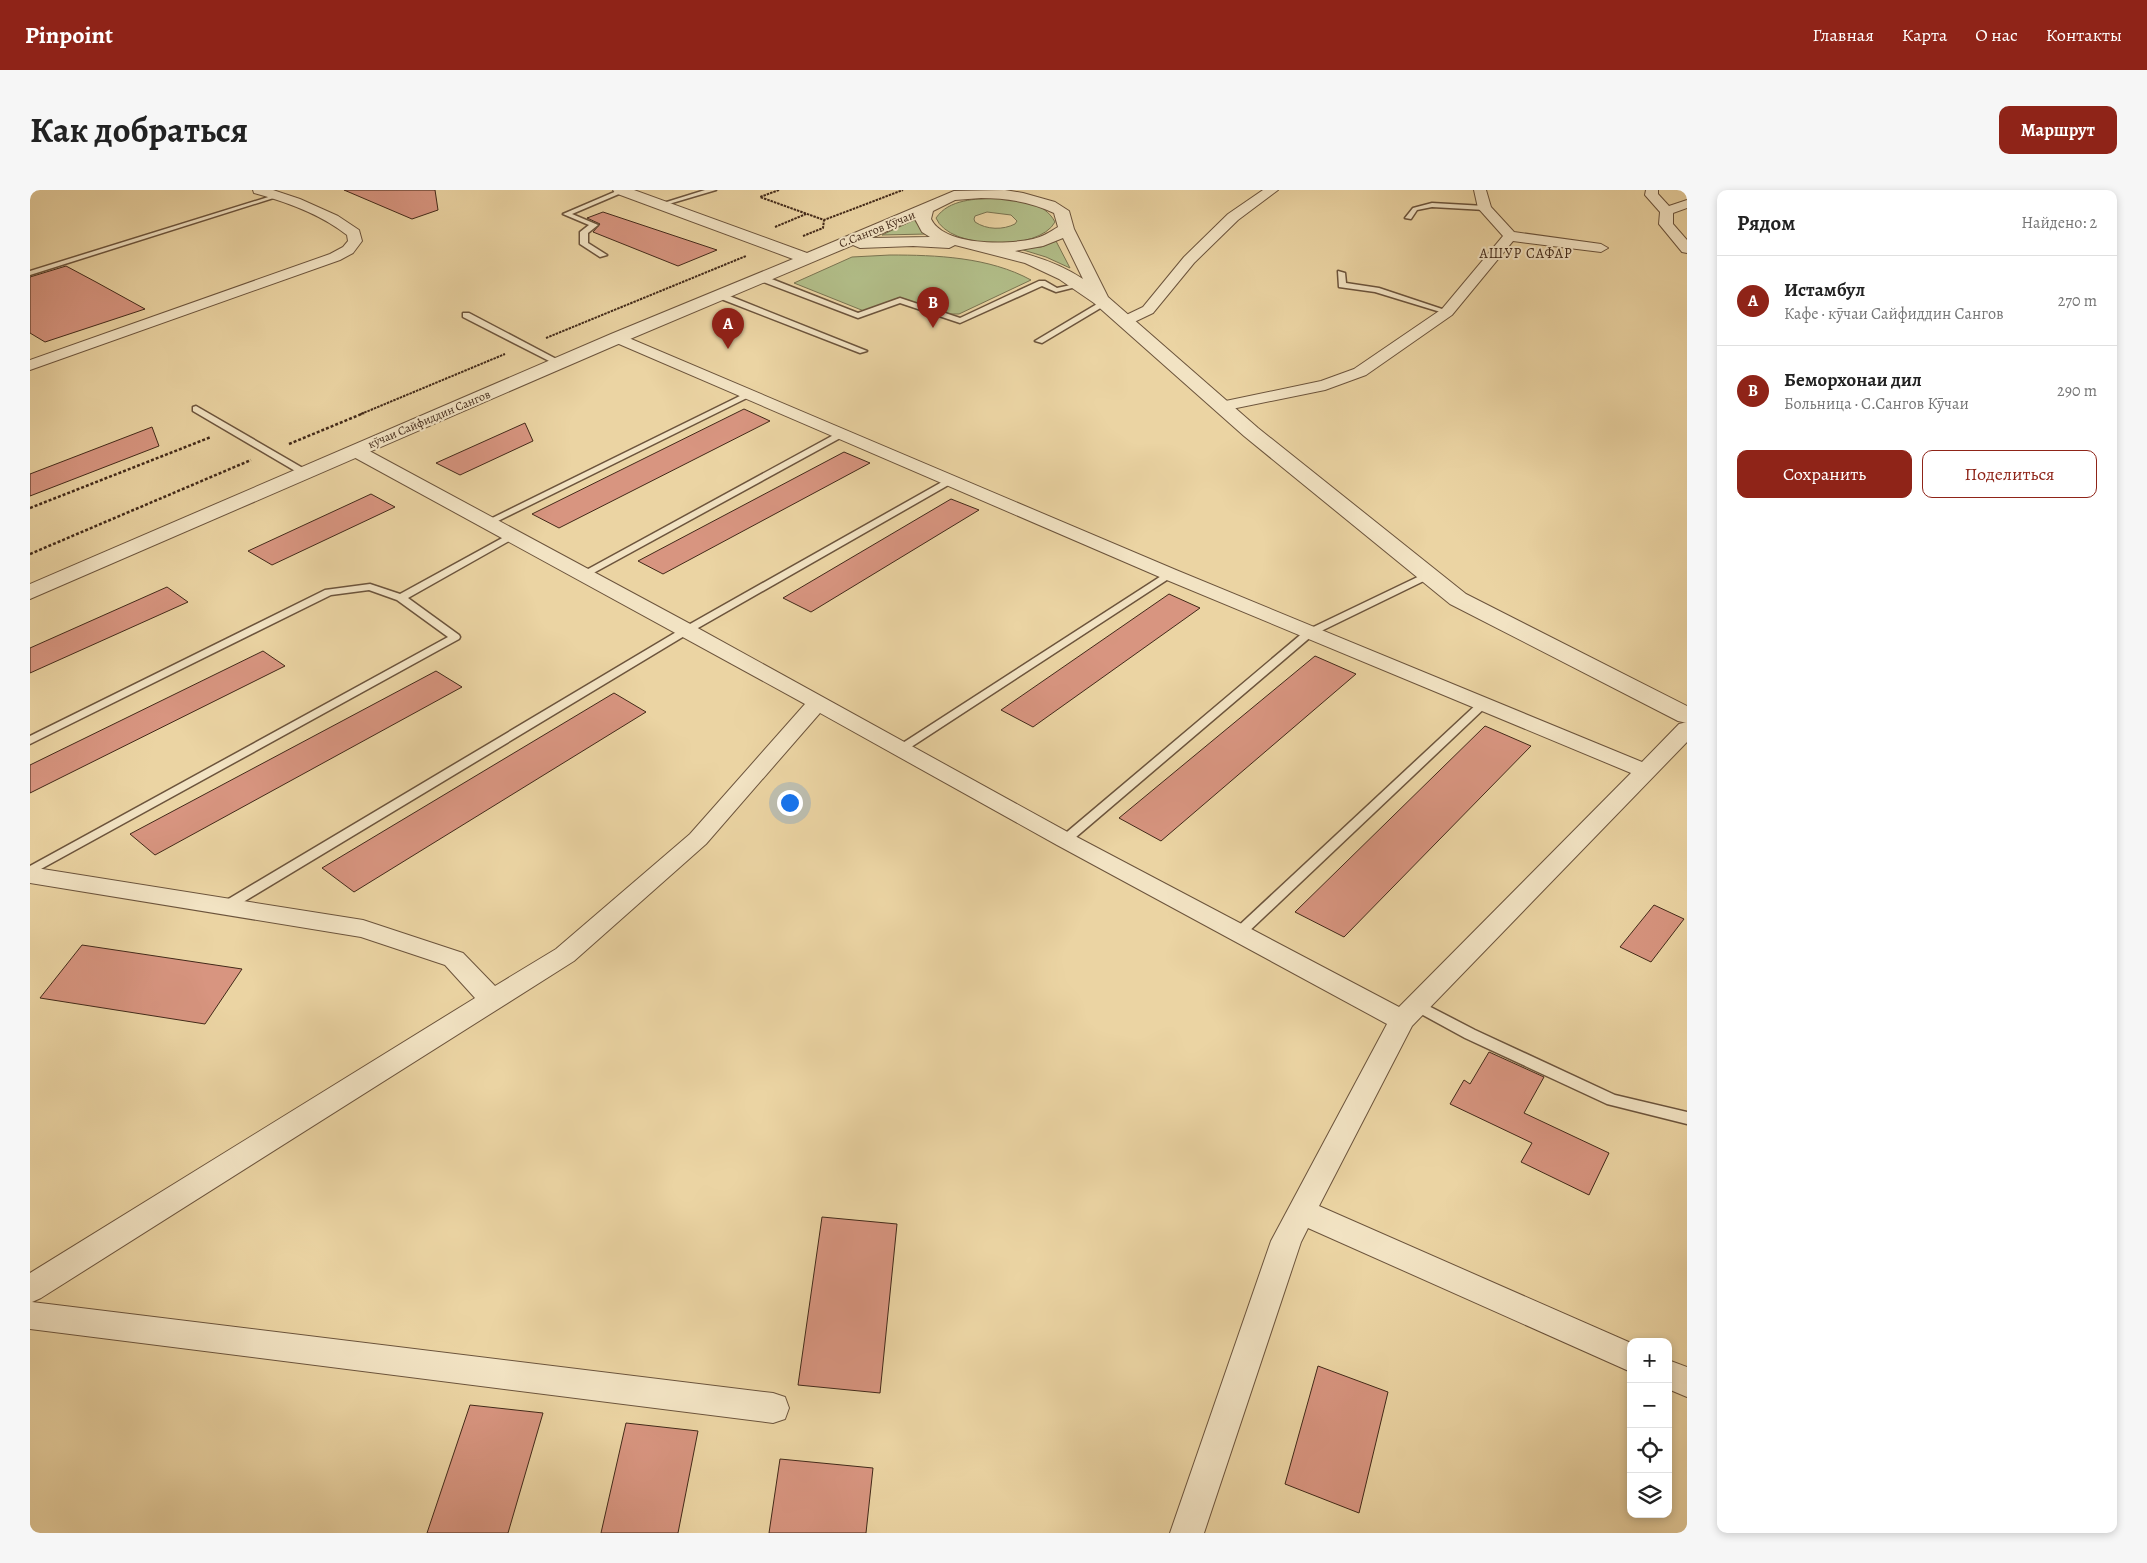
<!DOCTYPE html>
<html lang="ru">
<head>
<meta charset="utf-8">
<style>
	body { margin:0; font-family:Alegreya,serif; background:#f6f6f6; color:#222 }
	.controls { position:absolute; right:15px; bottom:15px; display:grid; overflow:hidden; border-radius:10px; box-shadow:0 2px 8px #0003 }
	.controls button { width:45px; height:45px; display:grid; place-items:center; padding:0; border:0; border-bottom:1px solid #e0e0e0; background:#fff; color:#222; font:25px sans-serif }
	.you { position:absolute; left:759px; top:612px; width:18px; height:18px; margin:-12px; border:4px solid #fff; border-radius:50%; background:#1a73e8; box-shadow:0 0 0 8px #1a73e833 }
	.badge { display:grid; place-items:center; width:32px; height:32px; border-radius:50%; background:#8f2418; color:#fff; font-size:16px; font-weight:700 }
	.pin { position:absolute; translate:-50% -41px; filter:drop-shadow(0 1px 2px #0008) }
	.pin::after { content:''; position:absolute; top:26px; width:18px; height:15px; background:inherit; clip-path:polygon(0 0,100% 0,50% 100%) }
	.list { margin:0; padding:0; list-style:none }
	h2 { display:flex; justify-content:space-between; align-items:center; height:65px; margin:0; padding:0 20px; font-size:21px }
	h2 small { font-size:16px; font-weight:400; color:#767676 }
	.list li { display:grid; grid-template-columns:32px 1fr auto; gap:15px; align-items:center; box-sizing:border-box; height:90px; padding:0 20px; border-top:1px solid #e0e0e0 }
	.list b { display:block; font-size:19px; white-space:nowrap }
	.list p { margin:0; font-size:16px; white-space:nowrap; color:#767676 }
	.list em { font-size:16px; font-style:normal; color:#767676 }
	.actions { display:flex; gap:10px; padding:15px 20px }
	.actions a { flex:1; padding:11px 0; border:1px solid #8f2418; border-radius:10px; text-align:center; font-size:18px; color:#8f2418 }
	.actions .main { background:#8f2418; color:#fff }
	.icon { flex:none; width:28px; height:28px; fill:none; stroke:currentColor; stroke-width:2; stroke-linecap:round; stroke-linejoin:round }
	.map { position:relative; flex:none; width:1657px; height:1343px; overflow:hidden; border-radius:10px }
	header { display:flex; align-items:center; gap:30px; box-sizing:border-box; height:70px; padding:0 25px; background:#8f2418; color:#fff }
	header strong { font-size:24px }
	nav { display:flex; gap:28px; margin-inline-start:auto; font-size:18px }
	.intro { display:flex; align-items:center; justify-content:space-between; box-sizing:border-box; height:120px; padding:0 30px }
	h1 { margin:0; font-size:35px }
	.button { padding:12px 22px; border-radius:10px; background:#8f2418; color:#fff; font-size:18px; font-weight:700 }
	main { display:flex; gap:30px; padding:0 30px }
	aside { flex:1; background:#fff; border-radius:10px; box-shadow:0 2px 8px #0003 }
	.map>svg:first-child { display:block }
	.green { fill:#b2be89; stroke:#7a7451; fill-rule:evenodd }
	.building { fill:#d89580; stroke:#422919 }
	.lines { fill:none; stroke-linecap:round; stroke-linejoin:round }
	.service-casing { stroke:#6c543c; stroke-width:3 }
	.minor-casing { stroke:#6c543c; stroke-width:2 }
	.tertiary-casing { stroke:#6c543c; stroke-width:2 }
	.path-far1 { stroke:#422919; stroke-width:2; stroke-dasharray:2.5 1; stroke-linecap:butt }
	.path { stroke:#422919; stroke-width:2.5; stroke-dasharray:3 2; stroke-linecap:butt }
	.service { fill:#f2e3c3; fill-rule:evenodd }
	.minor { fill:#f2e3c3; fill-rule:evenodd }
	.tertiary { fill:#f2e3c3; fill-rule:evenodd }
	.labels { text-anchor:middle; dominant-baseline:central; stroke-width:4; stroke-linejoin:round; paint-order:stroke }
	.far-street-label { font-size:12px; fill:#422919; stroke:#f2e3c3 }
	.far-neighbourhood-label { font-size:14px; letter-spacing:1px; fill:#422919; stroke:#f2e3c3 }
</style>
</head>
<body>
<header>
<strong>Pinpoint</strong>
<nav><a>Главная</a><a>Карта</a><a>О нас</a><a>Контакты</a></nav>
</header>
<div class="intro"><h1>Как добраться</h1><a class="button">Маршрут</a></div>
<main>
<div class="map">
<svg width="1657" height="1343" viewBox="0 0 1657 1343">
	<rect width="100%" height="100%" fill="#ebd4a3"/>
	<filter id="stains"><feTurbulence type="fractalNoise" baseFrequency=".004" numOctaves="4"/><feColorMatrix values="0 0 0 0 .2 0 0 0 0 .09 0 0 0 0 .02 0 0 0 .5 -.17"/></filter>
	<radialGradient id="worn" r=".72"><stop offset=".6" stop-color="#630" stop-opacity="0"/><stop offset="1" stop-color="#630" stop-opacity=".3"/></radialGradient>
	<g class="green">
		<path d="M967,8c21,2 47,3 58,24 -16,30 -106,28 -119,-4 13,-19 39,-19 61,-20zM957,22l24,3 6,6 -2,3c-12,6 -28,6 -40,-2l-1,-3 1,-3z"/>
		<path d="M884,30l13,14 -45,1z"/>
		<path d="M1026,51l14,27 -24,-11 -26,-8 21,-2z"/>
		<path d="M860,65c46,0 99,2 141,25l-72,34h-10l-51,-16 -34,13 -70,-28 58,-26z"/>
	</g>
	<g class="building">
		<path d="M314,0h91l3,20 -26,9z"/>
		<path d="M573,22l114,38 -39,16 -85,-34 7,-8 -13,-6z"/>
		<path d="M36,76l30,16 49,27 -100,33 -15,-9v-56z"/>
		<path d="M714,219l26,12 -211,107 -27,-14z"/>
		<path d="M495,233l8,18 -73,34 -24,-12z"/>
		<path d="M122,237l7,19 -129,50v-22z"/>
		<path d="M814,262l26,11 -207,111 -25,-13z"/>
		<path d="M341,304l24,13 -123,58 -24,-14z"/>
		<path d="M921,309l28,11 -168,102 -28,-14z"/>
		<path d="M137,397l21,15 -158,71v-25z"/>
		<path d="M1139,404l31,14 -167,119 -32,-17z"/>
		<path d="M233,461l22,15 -255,127v-28z"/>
		<path d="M1285,466l41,18 -195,167 -42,-23z"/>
		<path d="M406,481l26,16 -307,168 -25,-21z"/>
		<path d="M584,503l32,19 -292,180 -32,-24z"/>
		<path d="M1455,536l46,20 -187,191 -49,-25z"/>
		<path d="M1624,715l30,14 -33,43 -31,-15z"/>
		<path d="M52,755l160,24 -37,55 -165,-26z"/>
		<path d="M1459,862l55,25 -20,36 85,40 -20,42 -68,-33 11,-19 -82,-39 14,-24 6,4z"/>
		<path d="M792,1027l75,7 -17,169 -82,-8z"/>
		<path d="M1288,1176l70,26 -29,121 -74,-29z"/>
		<path d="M440,1215l73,8 -35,120h-81z"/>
		<path d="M596,1233l72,8 -20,102h-77z"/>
		<path d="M750,1269l93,9 -7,65h-97z"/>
	</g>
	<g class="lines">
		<defs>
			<g id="service">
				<path d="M589,0l7,1 -54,23 26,11 -10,8v10l19,12 -7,2 -20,-13v-12l9,-7 -26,-11z"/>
				<path d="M675,0h11l-54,16 -5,-1z"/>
				<path d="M248,4l5,1 -253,80v-4z"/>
				<path d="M1402,13l53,3 3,2 -3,2 -53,-3 -15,3 -6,9 -6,-1 8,-10z"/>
				<path d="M1308,81l7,2 1,10 33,5 72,24 -4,2 -72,-22 -36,-5z"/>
				<path d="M728,86h6l94,37 42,-15 60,20 79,-37h6l12,7 23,-5 4,2 -28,7 -14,-6 -82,37 -60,-20 -42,15 -100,-38z"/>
				<path d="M686,103h6l145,58 -7,2 -144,-56z"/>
				<path d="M1072,111l7,2 -67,40 -7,-2z"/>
				<path d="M433,123h6l95,50 -7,2 -94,-48z"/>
				<path d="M718,202l7,2 -263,130h-6l-2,-2z"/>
				<path d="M166,216l112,65 2,2 -2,2h-6l-109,-64v-4z"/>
				<path d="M811,241l4,3 -1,2 -256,140h-8l-1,-2z"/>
				<path d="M919,288l5,3 -2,2 -261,149 -461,278h-10l-1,-3 1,-3 463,-276z"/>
				<path d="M483,342l5,3 -2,2 -108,61 51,37 1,2 -1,2 -429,236v-9l418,-229 -51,-37 -28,-10 -38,5 -297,147 -4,2v-8l295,-146 45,-6 30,10z"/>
				<path d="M1139,381l4,1v4l-268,175h-8l-2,-3z"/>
				<path d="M1398,382l4,1v4l-119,58 -244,208h-8l-2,-3 2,-3 244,-206z"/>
				<path d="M1454,510l4,1 2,2 -2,2 -244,231h-10l-2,-3 2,-3 246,-229z"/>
				<path d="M1387,810l58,30 140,65 72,17v12l-80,-20 -142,-66 -53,-29 -2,-4 2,-4z"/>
			</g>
			<g id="minor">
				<path d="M223,0h20l27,9 38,17 21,14 3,11 -9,12 -13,7 -310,110v-10l300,-106 13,-7 5,-6 -1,-6c-27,-21 -60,-33 -93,-42z"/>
				<path d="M1233,0h15l-40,30 -44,43 -41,50 -23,11h-10l-3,-3 3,-3 23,-11 41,-50 44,-43z"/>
				<path d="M1444,0h12l5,17 23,25 87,12 7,4 -7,4 -88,-11 -61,74 -86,60 -41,15 -103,21 -6,-2 -2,-3 2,-3 105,-22 33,-12 88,-60 61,-73 -25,-28z"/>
				<path d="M1616,0h12v4l11,12 18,-6v8l-14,5v11l14,16v13l-5,-1 -23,-28 1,-12 -15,-17z"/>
				<path d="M587,143l559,237 466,192 37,-38 8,-2v20l-275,284 -93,180 312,137v29l-323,-144 -7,14 -97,291h-34l101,-292 116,-217 -330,-179 -237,-132 -114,131 -132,117 -533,337 -9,4 741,91 12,4 4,11 -4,11 -12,4 -743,-94v-56l445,-275 -30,-33 -84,-28 -331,-54v-16l333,53 100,33 32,33 61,-37 134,-115 115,-130 -455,-249 -3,-4 3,-4 6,-1 6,1 332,179 379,209 326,172 232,-234 -469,-195 -550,-237 -3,-3 3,-3z"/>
				<path d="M1638,1170l19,7v30l-19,-8z"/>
			</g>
			<path id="tertiary" d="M583,0h21l173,63 147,-62 51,-1 18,3 32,9 14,9 5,18 34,68 150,131 208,166 221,112v17l-9,-2 -228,-117 -206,-168 -150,-133 -35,-24 -34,-16 -70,-18 -6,3 -36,-2 -53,2 -7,-3 -230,97 -593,257v-15l581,-250 182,-75 -178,-66zM951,8c26,0 50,4 73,15l4,14c-8,5 -16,10 -25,12 -26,6 -89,7 -102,-20l2,-8 22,-11zM885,29l7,13 8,5 -59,1zM1033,48l20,41c-21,-14 -44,-22 -68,-28l28,-5z"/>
		</defs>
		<use href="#service" class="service-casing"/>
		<use href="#minor" class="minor-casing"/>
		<use href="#tertiary" class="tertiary-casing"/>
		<g class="path-far1">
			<path d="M749,0l-19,7 64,23 79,-30"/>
			<path d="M745,37l31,-13"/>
			<path d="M773,46l20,-8 1,-8"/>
			<path d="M516,148l200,-82"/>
			<path d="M331,224l144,-60"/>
		</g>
		<g class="path">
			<path d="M259,254l75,-31"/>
			<path d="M0,318l181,-71"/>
			<path d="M0,364l221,-94"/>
		</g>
		<use href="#service" class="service"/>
		<use href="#minor" class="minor"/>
		<use href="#tertiary" class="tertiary"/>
	</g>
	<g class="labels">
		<g class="far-street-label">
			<text transform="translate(847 39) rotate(-22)">С.Сангов Кӯчаи</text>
			<text transform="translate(399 229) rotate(-23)">кӯчаи Сайфиддин Сангов</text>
		</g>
		<g class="far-neighbourhood-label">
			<text x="1496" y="63">АШУР САФАР</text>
		</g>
	</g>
	<rect width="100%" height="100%" filter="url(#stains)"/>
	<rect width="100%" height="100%" fill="url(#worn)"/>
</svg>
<div class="controls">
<button>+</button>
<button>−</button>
<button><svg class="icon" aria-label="locate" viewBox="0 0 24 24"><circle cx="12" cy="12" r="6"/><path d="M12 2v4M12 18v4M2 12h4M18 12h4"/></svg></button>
<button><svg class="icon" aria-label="layers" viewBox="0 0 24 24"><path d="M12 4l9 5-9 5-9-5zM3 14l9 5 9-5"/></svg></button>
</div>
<div class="you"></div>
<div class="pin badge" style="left:698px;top:159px">A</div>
<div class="pin badge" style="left:903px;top:138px">B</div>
</div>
<aside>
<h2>Рядом<small>Найдено: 2</small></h2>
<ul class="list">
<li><span class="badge">A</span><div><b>Истамбул</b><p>Кафе · кӯчаи Сайфиддин Сангов</p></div><em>270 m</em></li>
<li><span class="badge">B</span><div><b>Беморхонаи дил</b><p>Больница · С.Сангов Кӯчаи</p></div><em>290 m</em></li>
</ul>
<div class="actions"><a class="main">Сохранить</a><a>Поделиться</a></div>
</aside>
</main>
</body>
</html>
